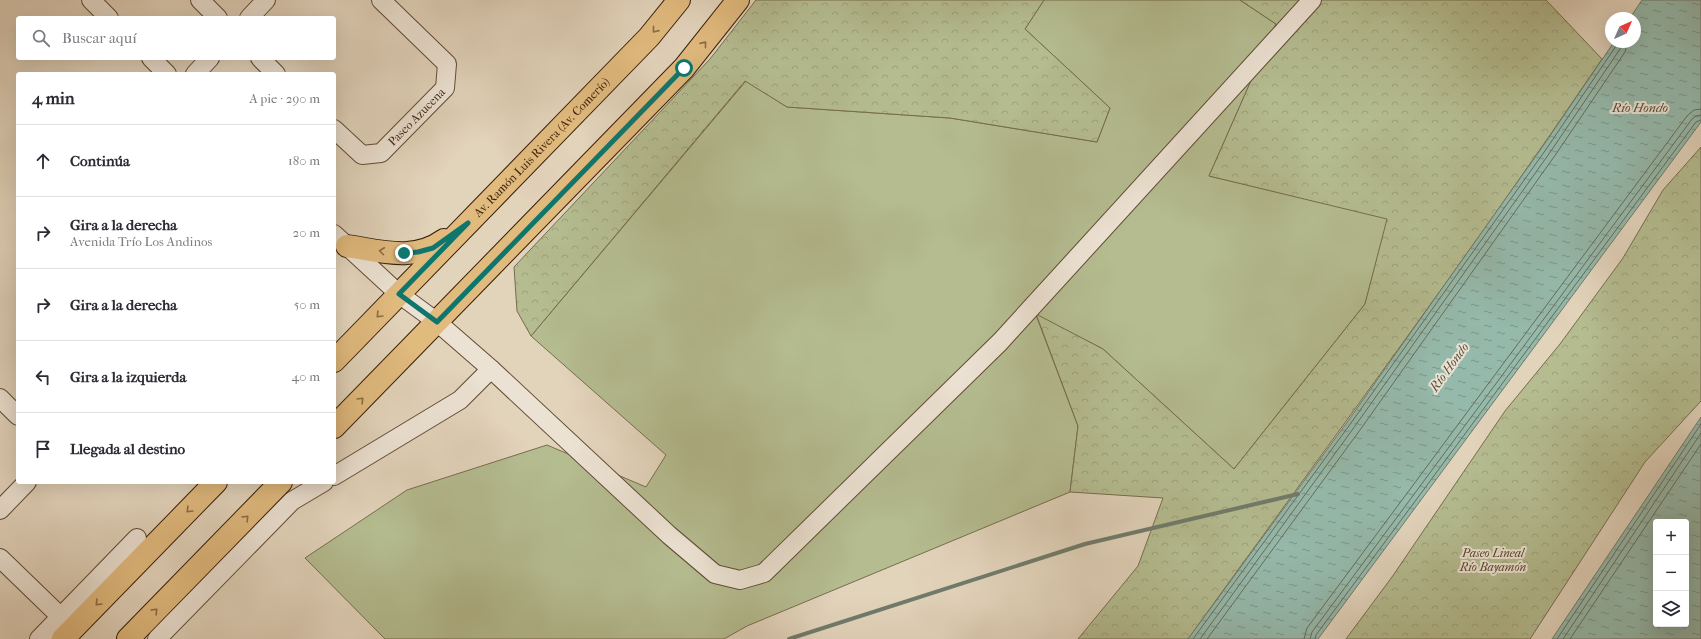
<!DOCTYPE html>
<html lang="es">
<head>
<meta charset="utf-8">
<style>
	body { margin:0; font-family:"IM FELL French Canon",serif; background:#f2f2f3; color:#2b2b33 }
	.controls { position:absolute; right:12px; bottom:12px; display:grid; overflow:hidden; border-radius:4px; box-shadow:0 4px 16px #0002 }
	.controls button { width:36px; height:36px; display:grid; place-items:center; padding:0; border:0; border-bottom:1px solid #e1e1e2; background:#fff; color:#2b2b33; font:20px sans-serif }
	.compass { position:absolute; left:1605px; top:12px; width:36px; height:36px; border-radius:50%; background:#fff; box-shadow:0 4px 16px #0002; rotate:45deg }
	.stop { position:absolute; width:12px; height:12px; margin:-9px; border:3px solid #0f766e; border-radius:50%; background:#fff }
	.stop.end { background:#0f766e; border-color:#fff; box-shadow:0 1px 4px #0008 }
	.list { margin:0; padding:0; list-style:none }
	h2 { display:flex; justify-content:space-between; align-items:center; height:52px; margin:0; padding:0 16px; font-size:17px }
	h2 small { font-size:13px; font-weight:400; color:#7c7c81 }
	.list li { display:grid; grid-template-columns:26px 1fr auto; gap:12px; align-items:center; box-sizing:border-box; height:72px; padding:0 16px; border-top:1px solid #e1e1e2 }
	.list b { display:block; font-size:15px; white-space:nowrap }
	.list p { margin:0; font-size:13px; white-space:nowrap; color:#7c7c81 }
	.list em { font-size:13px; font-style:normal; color:#7c7c81 }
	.icon { flex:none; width:22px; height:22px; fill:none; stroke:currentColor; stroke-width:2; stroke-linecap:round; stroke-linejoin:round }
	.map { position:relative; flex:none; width:1701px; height:639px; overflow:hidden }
	.search { position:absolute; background:#fff; box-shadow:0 4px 16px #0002; left:16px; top:16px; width:320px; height:44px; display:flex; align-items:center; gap:10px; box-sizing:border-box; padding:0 14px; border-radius:4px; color:#7c7c81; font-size:15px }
	.panel { position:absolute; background:#fff; box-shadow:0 4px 16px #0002; left:16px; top:72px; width:320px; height:412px; border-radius:4px }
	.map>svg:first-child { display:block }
	.green { fill:#b4bc90; stroke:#766d4c }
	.forest { fill:url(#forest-crowns); stroke:#766d4c }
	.water { fill:url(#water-ripples); stroke:#707b6a; fill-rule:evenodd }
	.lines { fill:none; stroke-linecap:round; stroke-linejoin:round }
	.shore { stroke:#666c5a; stroke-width:1 }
	.stream { stroke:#707b6a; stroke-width:4 }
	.minor-casing { stroke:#624b35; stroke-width:20 }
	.major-casing { stroke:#381e08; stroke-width:24 }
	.minor { stroke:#ece2d3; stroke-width:18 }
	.major { stroke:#e1ba7e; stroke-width:22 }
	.oneway { stroke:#8c6c43 }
	.route { stroke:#0f766e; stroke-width:5 }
	.labels { text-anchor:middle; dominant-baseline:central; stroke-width:4; stroke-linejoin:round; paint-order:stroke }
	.street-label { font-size:12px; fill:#381e08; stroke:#ece2d3 }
	.park-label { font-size:12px; font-style:italic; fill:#57462a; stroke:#ece2d3 }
	.water-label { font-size:13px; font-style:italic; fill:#544c39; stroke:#ece2d3 }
</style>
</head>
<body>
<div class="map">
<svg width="1701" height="639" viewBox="0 0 1701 639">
	<defs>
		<pattern id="forest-crowns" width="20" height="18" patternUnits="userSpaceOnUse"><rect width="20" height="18" fill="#b4bc90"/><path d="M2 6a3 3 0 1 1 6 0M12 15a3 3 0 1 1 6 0" fill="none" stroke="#9ca17b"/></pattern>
		<pattern id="water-ripples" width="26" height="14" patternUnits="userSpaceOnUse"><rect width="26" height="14" fill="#95b9ab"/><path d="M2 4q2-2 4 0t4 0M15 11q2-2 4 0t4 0" fill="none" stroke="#7b9689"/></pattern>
	</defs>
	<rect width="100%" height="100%" fill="#e2d3bb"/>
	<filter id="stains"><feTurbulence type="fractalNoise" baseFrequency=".005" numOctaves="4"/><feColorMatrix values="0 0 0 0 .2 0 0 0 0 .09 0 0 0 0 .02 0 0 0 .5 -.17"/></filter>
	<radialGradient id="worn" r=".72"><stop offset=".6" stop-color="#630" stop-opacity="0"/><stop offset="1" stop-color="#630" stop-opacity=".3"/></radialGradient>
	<path class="green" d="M1044,0h196l36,24 -67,152 179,42 -23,86 -131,165 -131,-120 -67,-34 42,111 -8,66 -323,134 -23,13h-339l-80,-81 102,-68 140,-45 99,42 20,-32 -135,-119 215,-255 41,26 163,11 147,24 13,-34 -85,-79z"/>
	<g class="forest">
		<path d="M756,0h288l-19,29 85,79 -13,34 -147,-24 -163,-11 -42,-26 -214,255 -14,-25 -3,-44 196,-208z"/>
		<path d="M1240,0h306l56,59c-133,197 -275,387 -414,580h-110l60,-73 25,-68 -93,-6 8,-66 -42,-112 67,35 131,120 131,-165 22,-85 -178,-43 67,-152z"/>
		<path d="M1701,147v254l-56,61 -115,177h-184l46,-62 113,-166 55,-67 63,-86 40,-68z"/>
	</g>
	<g class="water">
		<path d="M1642,0h59v122l-383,517h-130l160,-218 195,-275 71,-104h21v-24h-5z"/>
		<path d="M1701,417v222h-149zM1656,522h30v102h-30z"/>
	</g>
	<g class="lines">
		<g class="shore">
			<path d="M1193,639l158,-216 196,-275 69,-102 1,-4"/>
			<path d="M1200,639l155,-213 196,-275 69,-102 2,-7"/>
			<path d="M1207,639l153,-209 196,-276 69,-102 3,-10"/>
			<path d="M1304,639l3,-11 380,-512 7,-6 7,-1"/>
			<path d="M1310,639l2,-7 380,-513 4,-3 5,-1"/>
			<path d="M1315,639l1,-4 380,-513 5,-2"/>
			<path d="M1557,639l144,-215"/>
			<path d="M1563,639l138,-206"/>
			<path d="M1570,639l131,-195"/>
		</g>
		<path class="stream" d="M789,639l296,-95 213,-50"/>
		<defs>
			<g id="minor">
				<path d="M91,0l18,18"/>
				<path d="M200,0l18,18"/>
				<path d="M249,18l17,-18"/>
				<path d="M151,58l16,16"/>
				<path d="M260,58l16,16"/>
				<path d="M195,74l15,-16"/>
				<path id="s1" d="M334,129l28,26 19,-2 64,-65 2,-24 -66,-64"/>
				<path d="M334,234l65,60 38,28 54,47 178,166 46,39 25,6 24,-7 236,-231 312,-342"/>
				<path d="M0,398l18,18"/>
				<path d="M334,476l126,-76 31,-31"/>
				<path d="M0,510l27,-28"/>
				<path d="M0,558l61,59"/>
				<path d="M39,639l98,-101"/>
				<path d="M157,639l135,-138 32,-19"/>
			</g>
			<g id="major">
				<path d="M347,246c34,5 67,16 97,-6"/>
				<path id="s2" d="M334,361l315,-324 30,-37"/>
				<path d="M334,427l350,-359 54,-68"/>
				<path d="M63,639l153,-157"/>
				<path d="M128,639l153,-157"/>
			</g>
		</defs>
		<use href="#minor" class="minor-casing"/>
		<use href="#major" class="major-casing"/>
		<use href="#minor" class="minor"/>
		<use href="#major" class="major"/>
	</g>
	<defs><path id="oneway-chevron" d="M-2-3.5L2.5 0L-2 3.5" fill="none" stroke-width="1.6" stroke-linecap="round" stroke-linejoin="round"/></defs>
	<g class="oneway">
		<use href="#oneway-chevron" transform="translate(655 30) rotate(129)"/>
		<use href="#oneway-chevron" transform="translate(704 44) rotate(-51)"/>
		<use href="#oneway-chevron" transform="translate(382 251) rotate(-173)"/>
		<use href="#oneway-chevron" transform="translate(379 315) rotate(134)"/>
		<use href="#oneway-chevron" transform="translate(361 400) rotate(-46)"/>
		<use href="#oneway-chevron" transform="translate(189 510) rotate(134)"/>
		<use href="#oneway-chevron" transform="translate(246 518) rotate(-46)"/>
		<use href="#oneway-chevron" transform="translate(98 603) rotate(134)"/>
		<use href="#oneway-chevron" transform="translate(155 611) rotate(-46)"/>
	</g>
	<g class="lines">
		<path class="route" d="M404,253l14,-1 15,-4 35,-25 -69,71 38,28 247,-254"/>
	</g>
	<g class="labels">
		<g class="street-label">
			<text stroke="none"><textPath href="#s1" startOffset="108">Paseo Azucena</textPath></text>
			<text stroke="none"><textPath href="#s2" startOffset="298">Av. Ramón Luis Rivera (Av. Comerío)</textPath></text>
		</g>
		<g class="park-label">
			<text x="1493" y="553">Paseo Lineal<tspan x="1493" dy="14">Río Bayamón</tspan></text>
		</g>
		<g class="water-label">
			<text x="1640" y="107">Río Hondo</text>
			<text transform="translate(1449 367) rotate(-54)">Río Hondo</text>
		</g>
	</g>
	<rect width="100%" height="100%" filter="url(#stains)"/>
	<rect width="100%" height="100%" fill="url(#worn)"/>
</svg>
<div class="controls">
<button>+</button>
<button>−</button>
<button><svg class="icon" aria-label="layers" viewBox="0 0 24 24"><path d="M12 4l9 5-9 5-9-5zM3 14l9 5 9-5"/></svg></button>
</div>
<svg class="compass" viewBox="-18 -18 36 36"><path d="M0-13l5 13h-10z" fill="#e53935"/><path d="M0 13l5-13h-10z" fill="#7c7c81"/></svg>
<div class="stop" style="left:684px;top:68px"></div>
<div class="stop end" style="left:404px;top:253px"></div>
<div class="search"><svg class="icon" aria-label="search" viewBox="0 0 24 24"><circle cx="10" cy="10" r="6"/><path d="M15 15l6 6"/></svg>Buscar aquí</div>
<section class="panel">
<h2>4 min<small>A pie · 290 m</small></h2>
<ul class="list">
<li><svg class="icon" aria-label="ahead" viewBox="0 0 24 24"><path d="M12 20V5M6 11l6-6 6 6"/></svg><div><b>Continúa</b></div><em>180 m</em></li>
<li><svg class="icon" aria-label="right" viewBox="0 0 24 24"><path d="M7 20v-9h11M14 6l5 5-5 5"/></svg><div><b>Gira a la derecha</b><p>Avenida Trío Los Andinos</p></div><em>20 m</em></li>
<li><svg class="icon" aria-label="right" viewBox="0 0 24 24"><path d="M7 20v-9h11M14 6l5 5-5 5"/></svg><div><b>Gira a la derecha</b></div><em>50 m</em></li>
<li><svg class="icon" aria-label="left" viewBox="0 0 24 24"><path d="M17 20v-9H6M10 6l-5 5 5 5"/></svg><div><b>Gira a la izquierda</b></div><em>40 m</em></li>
<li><svg class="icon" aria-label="arrive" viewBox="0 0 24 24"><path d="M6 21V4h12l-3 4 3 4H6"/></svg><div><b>Llegada al destino</b></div></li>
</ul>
</section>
</div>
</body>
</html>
